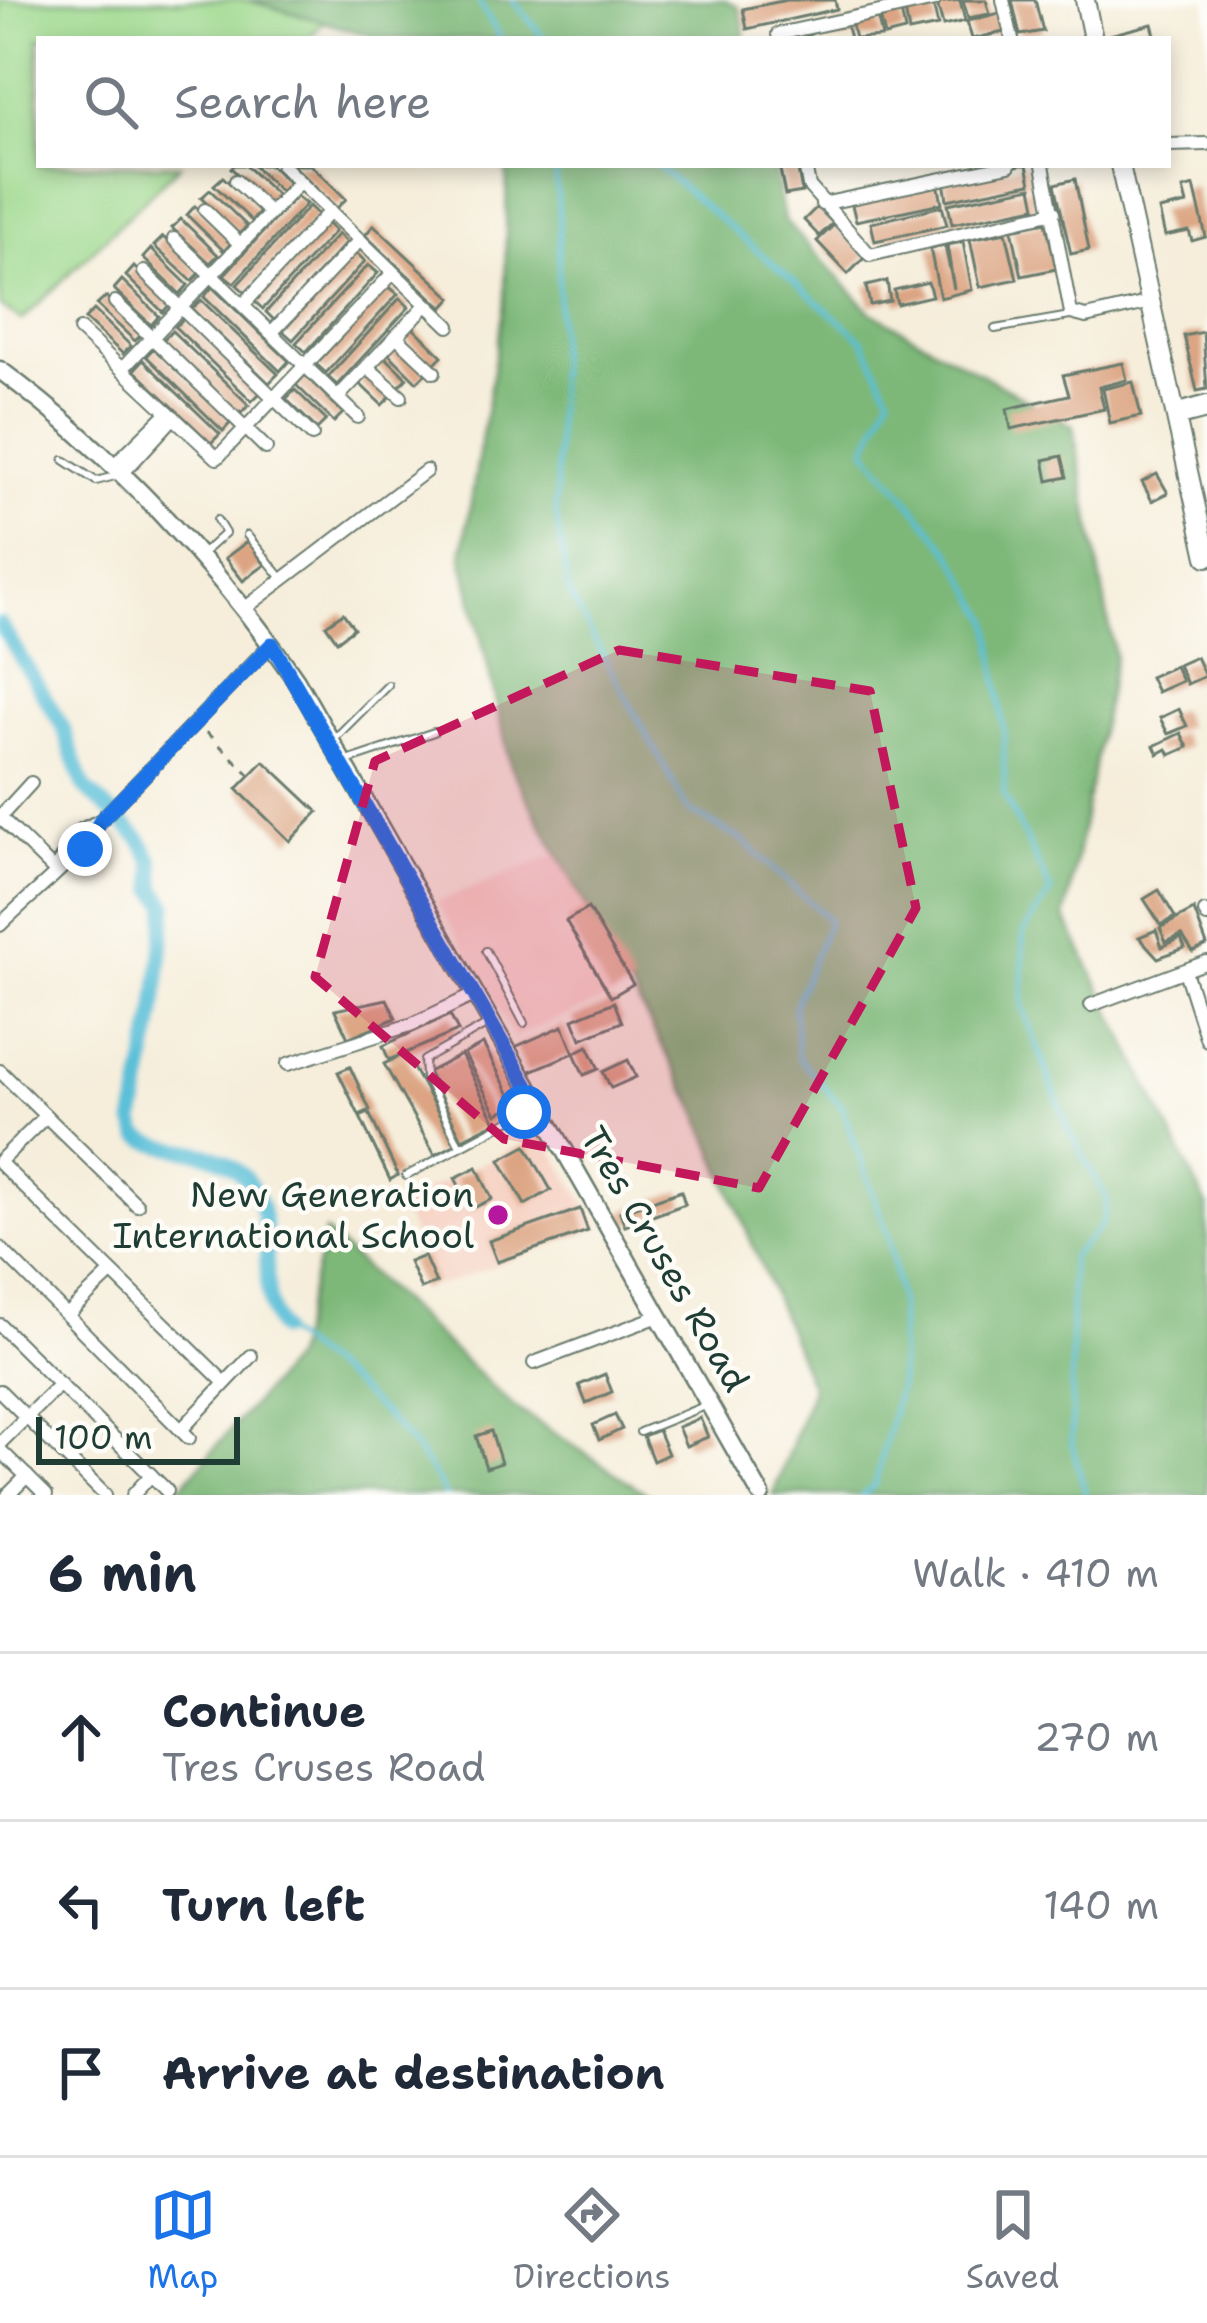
<!DOCTYPE html>
<html lang="en">
<head>
<meta charset="utf-8">
<style>
	body { margin:0; font-family:"Shantell Sans",sans-serif; background:#f6f6f7; color:#1f2937 }
	.scale { position:absolute; left:36px; bottom:30px; width:204px; box-sizing:border-box; padding-left:12px; border:6px solid #1f3d34; border-top:0; font-size:33px; line-height:42px; white-space:nowrap; color:#1f3d34; -webkit-text-stroke:9px #fdfcf7; paint-order:stroke }
	.stop { position:absolute; width:36px; height:36px; margin:-27px; border:9px solid #1a73e8; border-radius:50%; background:#fff }
	.stop.end { background:#1a73e8; border-color:#fff; box-shadow:0 3px 12px #0008 }
	.list { margin:0; padding:0; list-style:none }
	h2 { display:flex; justify-content:space-between; align-items:center; height:156px; margin:0; padding:0 48px; font-size:51px }
	h2 small { font-size:39px; font-weight:400; color:#747a83 }
	.list li { display:grid; grid-template-columns:78px 1fr auto; gap:36px; align-items:center; box-sizing:border-box; height:168px; padding:0 48px; border-top:3px solid #e0e1e3 }
	.list b { display:block; font-size:45px; white-space:nowrap }
	.list p { margin:0; font-size:39px; white-space:nowrap; color:#747a83 }
	.list em { font-size:39px; font-style:normal; color:#747a83 }
	.icon { flex:none; width:66px; height:66px; fill:none; stroke:currentColor; stroke-width:2; stroke-linecap:round; stroke-linejoin:round }
	.map { position:relative; flex:none; width:1207px; height:1495px; overflow:hidden }
	.search { position:absolute; background:#fff; box-shadow:0 6px 18px #0003; left:36px; right:36px; top:36px; height:132px; display:flex; align-items:center; gap:30px; box-sizing:border-box; padding:0 42px; border-radius:0px; color:#747a83; font-size:45px }
	.sheet { height:660px; background:#fff }
	nav { display:flex; justify-content:space-around; align-items:center; box-sizing:border-box; height:168px; border-top:3px solid #e0e1e3; background:#fff; font-size:33px; color:#747a83 }
	nav a { display:grid; justify-items:center; gap:6px }
	nav .on { color:#1a73e8 }
	.map>svg:first-child { display:block }
	.built { fill:#f6d2c3 }
	.green { fill:#9cd88c; stroke:#5e8a60; stroke-width:3 }
	.forest { fill:#7db878; stroke:#4e7a56; stroke-width:3 }
	.lines { fill:none; stroke-linecap:round; stroke-linejoin:round }
	.stream { stroke:#5abfd8; stroke-width:4.5 }
	.canal { stroke:#5abfd8; stroke-width:15 }
	.building { fill:#dca482 }
	.service-casing { stroke:#6a7b6e; stroke-width:10 }
	.minor-casing { stroke:#6a7b6e; stroke-width:16 }
	.secondary-casing { stroke:#6a7b6e; stroke-width:21 }
	.primary-casing { stroke:#6a7b6e; stroke-width:22 }
	.path { stroke:#6a7b6e; stroke-width:3; stroke-dasharray:9 9; stroke-linecap:butt }
	.service { stroke:#fff; stroke-width:6 }
	.minor { stroke:#fff; stroke-width:12 }
	.secondary { stroke:#fff; stroke-width:16 }
	.primary { stroke:#fff; stroke-width:18 }
	.route { stroke:#1a73e8; stroke-width:15 }
	.marked { fill:#c2185b; fill-opacity:0.2; stroke:#c2185b; stroke-width:9; stroke-dasharray:24 15; stroke-linejoin:round }
	.poi-dot { fill:#b5179e; stroke:#fdfcf7; stroke-width:4.5 }
	.labels { text-anchor:middle; dominant-baseline:central; stroke-width:9; stroke-linejoin:round; paint-order:stroke }
	.poi-label { font-size:36px; fill:#1f3d34; stroke:#fdfcf7; text-anchor:end }
	.street-label { font-size:36px; fill:#1f3d34; stroke:#fdfcf7 }
</style>
</head>
<body>
<div class="map">
<svg width="1207" height="1495" viewBox="0 0 1207 1495">
	<rect width="100%" height="100%" fill="#fdfcf7"/>
	<filter id="ink" filterUnits="userSpaceOnUse"><feTurbulence type="fractalNoise" baseFrequency=".00833" numOctaves="2"/><feDisplacementMap in="SourceGraphic" scale="24" xChannelSelector="R" yChannelSelector="G"/><feConvolveMatrix kernelMatrix="1 2 1 2 8 2 1 2 1" color-interpolation-filters="sRGB"/></filter>
	<filter id="wash" filterUnits="userSpaceOnUse"><feTurbulence type="fractalNoise" baseFrequency=".004" numOctaves="4" result="noise"/><feDisplacementMap in="SourceGraphic" scale="48" xChannelSelector="R" yChannelSelector="G"/><feGaussianBlur stdDeviation="2.7" result="paint"/><feColorMatrix in="noise" values="0 0 0 0 0 0 0 0 0 0 0 0 0 0 0 0 0 1.4 0 .05"/><feComposite in="paint" operator="in"/></filter>
	<g filter="url(#wash)">
		<rect width="100%" height="100%" fill="#f6eedb"/>
		<g class="built">
			<path d="M580,845l77,135 -143,57 -77,-135z"/>
			<path d="M543,1134l57,93 -161,59 -41,-82z"/>
		</g>
		<path class="green" d="M0,0h248l76,22 -16,17h-269v126h141l-158,155 -22,-14z"/>
		<g class="forest">
			<path d="M248,0h476l15,7 7,32h-364z"/>
			<path d="M507,165h266l11,55 87,92 202,114 42,231 -50,260 142,289v289h-434l39,-107 -116,-280 -184,-338 -50,-214 43,-259z"/>
			<path d="M325,1232l189,175 135,88h-475l119,-137z"/>
		</g>
		<g class="lines">
			<g class="stream">
				<path d="M478,0l23,39"/>
				<path d="M513,0l32,39"/>
				<path d="M555,165l4,53 -3,297 13,78 119,217 54,30 87,80 -35,87 4,50 44,50 46,128 12,69v77l-25,104 -13,10"/>
				<path d="M656,165l207,175 27,55 -24,54 84,102 40,69 14,112v62l47,97 -28,43v74l45,120 39,71 -5,26 -31,32 1,188 14,50"/>
				<path d="M280,1330c64,47 128,94 165,165"/>
			</g>
			<path class="canal" d="M0,624l63,103 21,60 56,52 13,23 2,27 12,16 -12,109 -21,109 5,13c28,17 64,11 90,28 61,40 21,115 51,166"/>
		</g>
		<g id="blocks">
			<g class="building">
				<path d="M787,0h48l2,9 -90,20 -4,-20z"/>
				<path d="M960,0l5,21 -22,5 -6,-23z"/>
				<path d="M963,0h23l4,14 -22,4z"/>
				<path d="M1012,0h23l8,31 -23,4z"/>
				<path d="M933,4l5,22 -29,6 -4,-22z"/>
				<path d="M901,11l4,20 -20,5 -5,-20z"/>
				<path d="M1000,13l4,19 -32,7 -5,-18z"/>
				<path d="M877,15l5,22 -27,2 -4,-18z"/>
				<path d="M846,23l4,16h-49l20,-10z"/>
				<path d="M1152,24l4,15h-46l-1,-4z"/>
				<path d="M234,165h11l32,30 -8,9 -38,-36z"/>
				<path d="M253,165h17l19,18 -8,9z"/>
				<path d="M292,165h19l35,34 -9,9z"/>
				<path d="M779,165h18l5,27 -17,3z"/>
				<path d="M1021,165h6l4,18 -84,17 -3,-19z"/>
				<path d="M223,177l37,35 -8,9 -38,-36z"/>
				<path d="M1075,179l14,71 -18,4 -16,-70z"/>
				<path d="M938,183l4,20 -86,18 -5,-20z"/>
				<path d="M1194,186l12,51 -14,4 -3,-10 -24,5 -6,-26 28,-6 -4,-15z"/>
				<path d="M1032,187l4,20 -84,17 -4,-20z"/>
				<path d="M210,190l37,36 -8,8 -38,-36z"/>
				<path d="M296,196l10,8 -72,79 -10,-8z"/>
				<path d="M195,206l37,36 -8,9 -37,-36z"/>
				<path d="M309,206l9,9 -72,78 -9,-8z"/>
				<path d="M942,206l5,19 -72,16 -4,-18z"/>
				<path d="M817,207l16,16 -14,13 -15,-16z"/>
				<path d="M181,219l37,36 -8,8 -38,-35z"/>
				<path d="M326,222l9,9 -72,78 -9,-8z"/>
				<path d="M1046,222l10,47 -34,7 -10,-47z"/>
				<path d="M835,224l31,32 -18,18 -31,-33z"/>
				<path d="M374,225l78,73 -9,10 -78,-73z"/>
				<path d="M1006,232l11,47 -37,8 -10,-48z"/>
				<path d="M338,234l9,8 -72,79 -9,-9z"/>
				<path d="M163,237l37,36 -8,8 -38,-35z"/>
				<path d="M963,242l9,48 -32,8 -10,-50 15,-2 9,43 -7,-44z"/>
				<path d="M151,249l37,36 -8,9 -37,-36z"/>
				<path d="M356,253l9,8 -72,79 -10,-9z"/>
				<path d="M368,265l10,8 -72,79 -10,-9z"/>
				<path d="M134,267l37,36 -8,9 -37,-36z"/>
				<path d="M122,280l37,36 -8,9 -37,-36z"/>
				<path d="M887,281l3,20 -20,4 -4,-19z"/>
				<path d="M928,282l4,14 -35,8 -3,-14z"/>
				<path d="M388,286l10,8 -72,79 -10,-9z"/>
				<path d="M212,287l77,74 -9,10 -76,-74z"/>
				<path d="M106,297l37,36 -8,8 -38,-36z"/>
				<path d="M400,298l9,9 -72,78 -9,-8z"/>
				<path d="M201,300l77,74 -9,9 -77,-74z"/>
				<path d="M94,310l37,36 -8,8 -38,-35z"/>
				<path d="M184,318l77,74 -9,9 -77,-74z"/>
				<path d="M412,326l30,30 -9,9 -31,-30z"/>
				<path d="M172,331l77,74 -9,9 -77,-74z"/>
				<path d="M1203,332l4,57 -10,2 -13,-55z"/>
				<path d="M396,343l30,30 -9,9 -30,-30z"/>
				<path d="M155,347l77,74 -9,10 -77,-75z"/>
				<path d="M384,356l23,22 -8,9 -24,-22z"/>
				<path d="M143,360l77,74 -9,9 -77,-73z"/>
				<path d="M1123,363l4,17 -28,7 5,22 -93,20 -4,-20 62,-14 -6,-20z"/>
				<path d="M368,374l23,22 -9,9 -23,-22z"/>
				<path d="M305,375l38,38 -9,9 -38,-37z"/>
				<path d="M1133,382l8,34 -31,7 -7,-34z"/>
				<path d="M295,390l31,30 -9,9 -31,-30z"/>
				<path d="M1062,456l5,21 -19,4 -4,-21z"/>
				<path d="M1157,474l11,19 -16,8 -10,-19z"/>
				<path d="M248,541l17,24 -22,16 -18,-23z"/>
				<path d="M343,613l11,15 -17,13 -11,-16z"/>
				<path d="M1196,657l9,19 -18,8 -9,-19z"/>
				<path d="M1175,666l7,15 -25,11 -7,-15z"/>
				<path d="M1179,709l8,17 -19,8 -8,-16z"/>
				<path d="M1181,733l7,14 -18,8 -3,-6 -9,5 -4,-8z"/>
				<path d="M264,761l54,51 -28,29 -53,-52z"/>
				<path d="M1159,890l16,27 -14,8 -17,-26z"/>
				<path d="M588,908l45,76 -22,13 -45,-76z"/>
				<path d="M1194,910l13,35 -14,7 -11,-17 -16,7 -6,-14z"/>
				<path d="M1156,930l6,17 19,-9 4,10 -27,10 -19,-21z"/>
				<path d="M387,999l9,19 -48,20 -13,-28z"/>
				<path d="M614,1002l8,20 -41,17 -8,-20z"/>
				<path d="M450,1015l8,16 -69,29 -6,-14z"/>
				<path d="M563,1026l11,27 -48,20 -11,-26z"/>
				<path d="M483,1044l32,60 -18,10 -33,-60z"/>
				<path d="M588,1046l11,23 -15,6 -10,-22z"/>
				<path d="M405,1054l51,90 -21,11 -51,-91z"/>
				<path d="M461,1055l35,67 -34,17 -34,-67z"/>
				<path d="M628,1060l8,17 -25,11 -8,-16z"/>
				<path d="M350,1067l20,43 -11,5 -21,-43z"/>
				<path d="M369,1113l29,62 -8,5 -30,-63z"/>
				<path d="M526,1146l25,44 -26,15 -25,-45z"/>
				<path d="M477,1167l15,32 -21,10 -16,-31z"/>
				<path d="M681,1191l4,13 -60,22 -5,-14z"/>
				<path d="M580,1209l8,22 -91,31 -8,-21z"/>
				<path d="M424,1256l12,27 -15,6 -12,-27z"/>
				<path d="M605,1374l7,18 -26,11 -7,-18z"/>
				<path d="M615,1415l7,14 -23,11 -6,-15z"/>
				<path d="M700,1418l8,19 -22,9 -8,-19z"/>
				<path d="M658,1430l10,24 -15,7 -10,-25z"/>
				<path d="M491,1431l10,32 -15,5 -10,-32z"/>
			</g>
		</g>
	</g>
	<g filter="url(#ink)">
		<use href="#blocks" fill-opacity="0" stroke="#6a7b6e" stroke-width="3"/>
		<g class="lines">
			<defs>
				<g id="service">
					<path d="M995,329l75,-13"/>
					<path d="M64,460l32,21 23,-6"/>
					<path d="M247,535l34,42"/>
					<path d="M204,552l21,-19 -8,-13"/>
					<path d="M335,738l53,-53"/>
					<path d="M347,761l87,-29"/>
					<path d="M486,951l38,72"/>
					<path d="M460,1146l-35,-70 -1,-16 66,-37"/>
					<path d="M406,1176l129,-69"/>
					<path d="M640,1432l67,-27"/>
				</g>
				<g id="minor">
					<path d="M1003,0l9,39"/>
					<path d="M779,39l-1,-5 157,-34"/>
					<path d="M1168,145l39,-1"/>
					<path d="M282,165l167,161"/>
					<path d="M805,165l4,21 61,69 184,-43"/>
					<path d="M1043,165l28,148 15,4 65,-15"/>
					<path d="M236,181l34,32"/>
					<path d="M822,204l187,-39"/>
					<path d="M205,210l35,34"/>
					<path d="M174,239l184,178"/>
					<path d="M144,272l168,163"/>
					<path d="M115,302l151,146"/>
					<path d="M243,305l87,-94"/>
					<path d="M80,330l137,128 176,-185"/>
					<path d="M271,333l89,-93"/>
					<path d="M396,336l38,36"/>
					<path d="M367,367l34,30"/>
					<path d="M122,369l178,-187"/>
					<path d="M338,397l88,-92"/>
					<path d="M1174,411l33,-9"/>
					<path d="M1176,420l31,-8"/>
					<path d="M113,466l55,-54"/>
					<path d="M121,475l53,-58"/>
					<path d="M244,609l182,-138"/>
					<path d="M0,817l54,53"/>
					<path d="M0,817l31,-34"/>
					<path d="M58,864l21,-33 22,-11"/>
					<path d="M1205,912l2,4"/>
					<path d="M0,925c34,-34 77,-64 101,-105l170,-176"/>
					<path d="M1185,971l22,69"/>
					<path d="M1091,1005l116,-43"/>
					<path d="M288,1064l125,-40 63,-30"/>
					<path d="M0,1071l137,134"/>
					<path d="M0,1161l46,-45"/>
					<path d="M0,1163l224,219"/>
					<path d="M0,1248l189,190"/>
					<path d="M67,1315l44,-42"/>
					<path d="M0,1325l167,166"/>
					<path d="M534,1363l125,-47"/>
					<path d="M0,1391l105,104"/>
					<path d="M181,1430l70,-74"/>
					<path d="M0,1443l60,-59"/>
					<path d="M0,1450l46,45"/>
					<path d="M8,1495l19,-19"/>
					<path d="M133,1495l18,-20"/>
				</g>
				<path id="secondary" d="M0,370c110,81 219,197 296,310l465,815"/>
				<g id="primary">
					<path d="M1085,0l8,39"/>
					<path d="M1120,165l87,392"/>
				</g>
			</defs>
			<use href="#service" class="service-casing"/>
			<use href="#minor" class="minor-casing"/>
			<use href="#secondary" class="secondary-casing"/>
			<use href="#primary" class="primary-casing"/>
			<path class="path" d="M206,732l44,43"/>
			<use href="#service" class="service"/>
			<use href="#minor" class="minor"/>
			<use href="#secondary" class="secondary"/>
			<use href="#primary" class="primary"/>
		</g>
	</g>
	<g class="lines" filter="url(#ink)">
		<path class="route" d="M85,849l16,-29 171,-176 266,461 -14,7"/>
	</g>
	<path class="marked" d="M619,650l251,41 46,217 -157,280 -255,-49 -189,-162 60,-216z"/>
	<circle class="poi-dot" cx="498" cy="1215" r="12"/>
	<g class="labels">
		<g class="poi-label">
			<text x="474" y="1194">New Generation<tspan x="474" dy="41">International School</tspan></text>
		</g>
		<g class="street-label">
			<text transform="translate(665 1259) rotate(60)">Tres Cruses Road</text>
		</g>
	</g>
</svg>
<div class="scale">100 m</div>
<div class="stop" style="left:524px;top:1112px"></div>
<div class="stop end" style="left:85px;top:849px"></div>
<div class="search"><svg class="icon" aria-label="search" viewBox="0 0 24 24"><circle cx="10" cy="10" r="6"/><path d="M15 15l6 6"/></svg>Search here</div>
</div>
<section class="sheet">
<h2>6 min<small>Walk · 410 m</small></h2>
<ul class="list">
<li><svg class="icon" aria-label="ahead" viewBox="0 0 24 24"><path d="M12 20V5M6 11l6-6 6 6"/></svg><div><b>Continue</b><p>Tres Cruses Road</p></div><em>270 m</em></li>
<li><svg class="icon" aria-label="left" viewBox="0 0 24 24"><path d="M17 20v-9H6M10 6l-5 5 5 5"/></svg><div><b>Turn left</b></div><em>140 m</em></li>
<li><svg class="icon" aria-label="arrive" viewBox="0 0 24 24"><path d="M6 21V4h12l-3 4 3 4H6"/></svg><div><b>Arrive at destination</b></div></li>
</ul>
</section>
<nav>
<a class="on"><svg class="icon" aria-label="map" viewBox="0 0 24 24"><path d="M3 6l6-2 6 2 6-2v14l-6 2-6-2-6 2zM9 4v14M15 6v14"/></svg>Map</a>
<a><svg class="icon" aria-label="directions" viewBox="0 0 24 24"><path d="M12 3l9 9-9 9-9-9zM9 14v-3h6M13 9l2 2-2 2"/></svg>Directions</a>
<a><svg class="icon" aria-label="saved" viewBox="0 0 24 24"><path d="M7 4h10v16l-5-4-5 4z"/></svg>Saved</a>
</nav>
</body>
</html>
